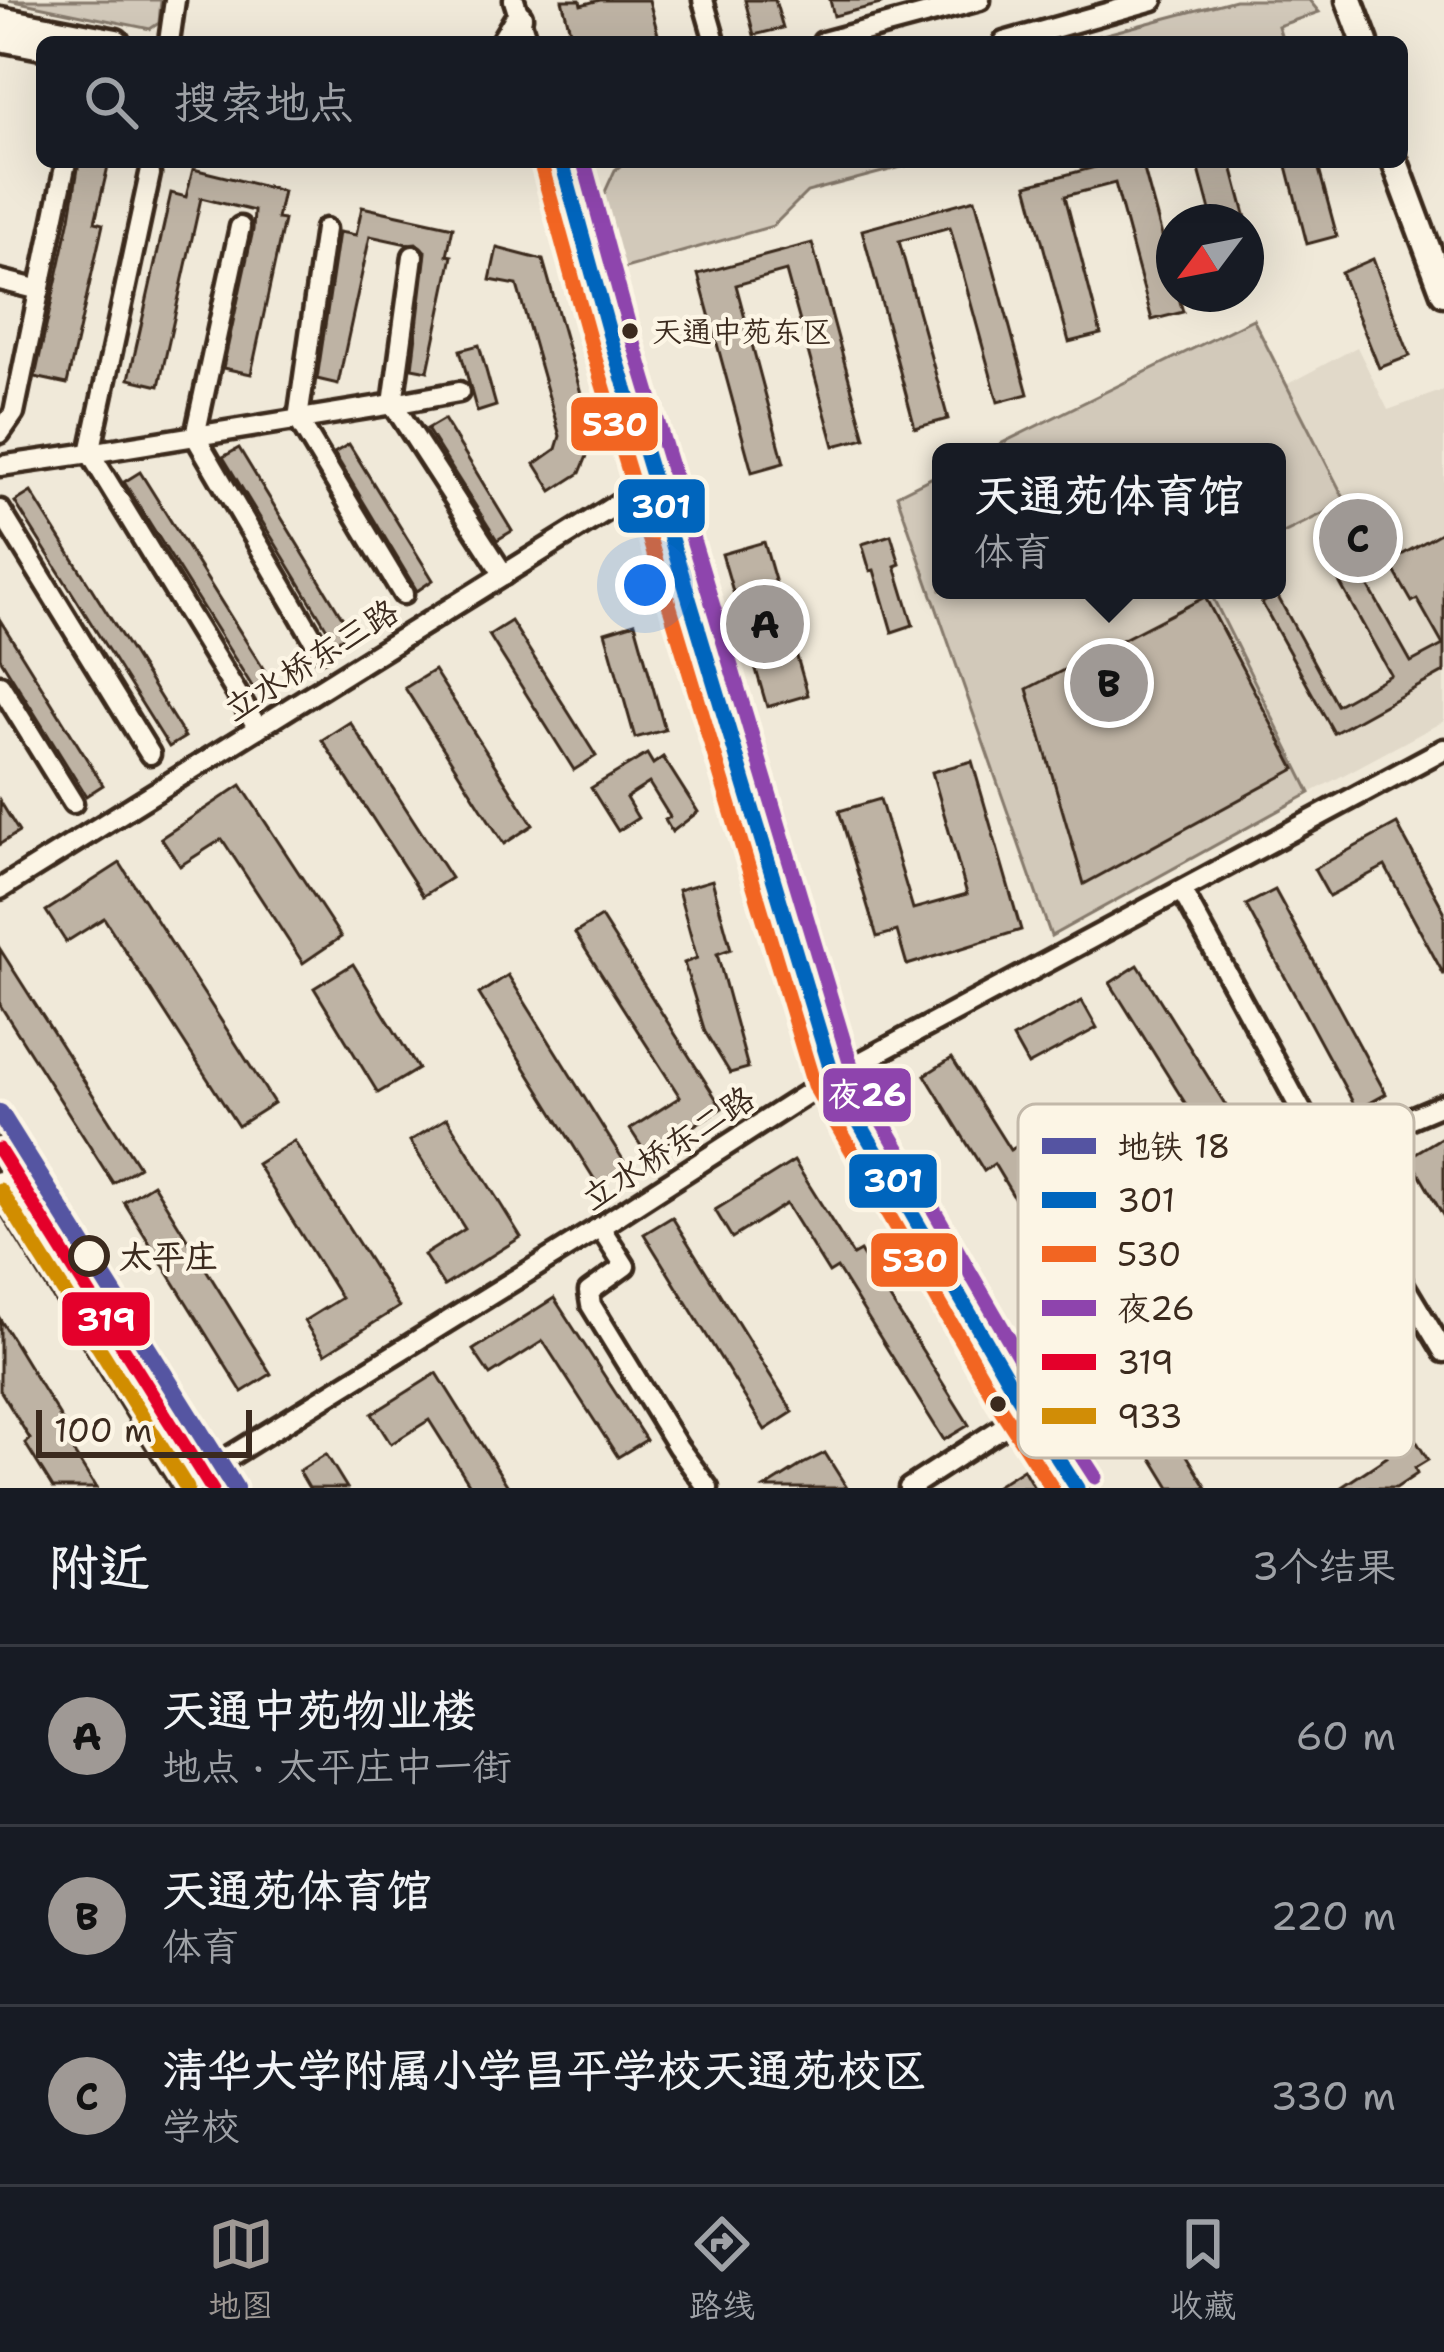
<!DOCTYPE html>
<html lang="zh">
<head>
<meta charset="utf-8">
<style>
	body { margin:0; font-family:"Shantell Sans","LXGW WenKai TC",sans-serif; background:#20242c; color:#f1f3f6 }
	.compass { position:absolute; left:1156px; top:204px; width:108px; height:108px; border-radius:50%; background:#171b24; box-shadow:0 12px 48px #0002; rotate:238deg }
	.scale { position:absolute; left:36px; bottom:30px; width:216px; box-sizing:border-box; padding-left:12px; border:6px solid #3b2a1e; border-top:0; font-size:33px; line-height:42px; white-space:nowrap; color:#3b2a1e; -webkit-text-stroke:9px #fcf5e5; paint-order:stroke }
	.you { position:absolute; left:645px; top:585px; width:42px; height:42px; margin:-30px; border:9px solid #fff; border-radius:50%; background:#1a73e8; box-shadow:0 0 0 18px #1a73e833 }
	.badge { display:grid; place-items:center; width:78px; height:78px; border-radius:50%; background:#9f9995; color:#111; font-size:39px; font-weight:700 }
	.pin { position:absolute; translate:-50% -50%; border:6px solid #fff; box-shadow:0 3px 12px #0006 }
	.popup { position:absolute; left:932px; top:443px; width:354px; height:156px; box-sizing:border-box; display:grid; place-content:center; border-radius:18px; background:#171b24; filter:drop-shadow(0 3px 9px #0005); font-size:39px; white-space:nowrap; color:#9ea1a6 }
	.popup b { font-size:45px; color:#f1f3f6 }
	.popup::after { content:''; position:absolute; left:50%; top:100%; margin-left:-24px; border:24px solid transparent; border-top-color:#171b24 }
	.list { margin:0; padding:0; list-style:none }
	h2 { display:flex; justify-content:space-between; align-items:center; height:156px; margin:0; padding:0 48px; font-size:51px }
	h2 small { font-size:39px; font-weight:400; color:#9ea1a6 }
	.list li { display:grid; grid-template-columns:78px 1fr auto; gap:36px; align-items:center; box-sizing:border-box; height:180px; padding:0 48px; border-top:3px solid #363941 }
	.list b { display:block; font-size:45px; white-space:nowrap }
	.list p { margin:0; font-size:39px; white-space:nowrap; color:#9ea1a6 }
	.list em { font-size:39px; font-style:normal; color:#9ea1a6 }
	.icon { flex:none; width:66px; height:66px; fill:none; stroke:currentColor; stroke-width:2; stroke-linecap:round; stroke-linejoin:round }
	.map { position:relative; flex:none; width:1444px; height:1488px; overflow:hidden }
	.search { position:absolute; background:#171b24; box-shadow:0 12px 48px #0002; left:36px; right:36px; top:36px; height:132px; display:flex; align-items:center; gap:30px; box-sizing:border-box; padding:0 42px; border-radius:18px; color:#9ea1a6; font-size:45px }
	.sheet { height:696px; background:#171b24 }
	nav { display:flex; justify-content:space-around; align-items:center; box-sizing:border-box; height:168px; border-top:3px solid #363941; background:#171b24; font-size:33px; color:#9ea1a6 }
	nav a { display:grid; justify-items:center; gap:6px }
	nav .on { color:#9f9995 }
	.map>svg:first-child { display:block }
	.built { fill:#e1d9c9 }
	.green { fill:#d2c9ba; stroke:#867a6c; stroke-width:3 }
	.building { fill:#beb3a4; stroke:#3b2a1e; stroke-width:3 }
	.lines { fill:none; stroke-linecap:round; stroke-linejoin:round }
	.minor-casing { stroke:#3b2a1e; stroke-width:27 }
	.major-casing { stroke:#3b2a1e; stroke-width:33 }
	.minor { stroke:#fcf5e5; stroke-width:18 }
	.major { stroke:#fcf5e5; stroke-width:24 }
	.bus-1-casing { stroke:#fcf5e5; stroke-width:24 }
	.bus-2-casing { stroke:#fcf5e5; stroke-width:24 }
	.bus-3-casing { stroke:#fcf5e5; stroke-width:24 }
	.bus-4-casing { stroke:#fcf5e5; stroke-width:24 }
	.bus-5-casing { stroke:#fcf5e5; stroke-width:24 }
	.bus-1 { stroke:#0065bd; stroke-width:15 }
	.bus-2 { stroke:#f26522; stroke-width:15 }
	.bus-3 { stroke:#8e44ad; stroke-width:15 }
	.bus-4 { stroke:#e4002b; stroke-width:15 }
	.bus-5 { stroke:#d18d06; stroke-width:15 }
	.metro-1-casing { stroke:#fcf5e5; stroke-width:27 }
	.metro-1 { stroke:#5554a2; stroke-width:18 }
	.bus-dot { fill:#3b2a1e; stroke:#fcf5e5; stroke-width:4.5 }
	.stop-dot { fill:#fcf5e5; stroke:#3b2a1e; stroke-width:6 }
	.labels { text-anchor:middle; dominant-baseline:central; stroke-width:9; stroke-linejoin:round; paint-order:stroke }
	.bus-label { font-size:30px; fill:#3b2a1e; stroke:#fcf5e5; text-anchor:start }
	.street-label { font-size:33px; fill:#3b2a1e; stroke:#fcf5e5 }
	.stop-label { font-size:33px; font-weight:bold; fill:#3b2a1e; stroke:#fcf5e5; text-anchor:start }
	.key { fill:#fcf5e5; stroke:#c2b8a9; stroke-width:3 }
	.key-label { font-size:33px; fill:#3b2a1e }
	.line-badge { stroke:#fcf5e5; stroke-width:4.5 }
	.badge-label { font-size:33px; text-anchor:middle; font-weight:bold; fill:#fff }
</style>
</head>
<body>
<div class="map">
<svg width="1444" height="1488" viewBox="0 0 1444 1488">
	<rect width="100%" height="100%" fill="#f0e9d9"/>
	<filter id="ink" filterUnits="userSpaceOnUse"><feTurbulence type="fractalNoise" baseFrequency=".00833" numOctaves="2"/><feDisplacementMap in="SourceGraphic" scale="24" xChannelSelector="R" yChannelSelector="G"/><feConvolveMatrix kernelMatrix="1 2 1 2 8 2 1 2 1" color-interpolation-filters="sRGB"/></filter>
	<g filter="url(#ink)">
		<path class="built" d="M1357,347l31,63 56,-20v331l-134,72 -101,-203h68v-54l68,-34 -59,-117z"/>
		<g class="green">
			<path d="M9,0h152l-2,23 -9,6z"/>
			<path d="M1235,0h74l10,12 -41,14 5,16h-207z"/>
			<path d="M625,162h295l-113,30 -34,34 -151,43 -22,-66 15,-33z"/>
			<path d="M1253,319l93,183 -69,34v-84h-293z"/>
			<path d="M941,473v117h268l101,203 -259,143 -154,-441z"/>
		</g>
		<g class="building">
			<path d="M562,0h18l1,5 19,-5h49l11,42h-87z"/>
			<path d="M745,0h30l8,28 -29,7z"/>
			<path d="M830,0h50l1,4 -47,12z"/>
			<path d="M79,162h30l-14,60 8,2 -36,160 -32,-7 35,-159z"/>
			<path d="M1114,162h28l32,118v14h4l5,18 -31,8 -37,-137 -50,13 36,138 -32,8 -42,-157z"/>
			<path d="M1197,162h34l16,60h-34z"/>
			<path d="M1286,162h31l20,74 -30,8z"/>
			<path d="M193,169l90,22 -6,28 7,1 -33,154 -28,-6 30,-138 1,-19 -53,-13 -42,188 -30,-7 42,-186 15,4z"/>
			<path d="M975,199l53,195 -30,8 -48,-175 -51,14 49,178 -33,9 -53,-198z"/>
			<path d="M362,207l91,20 -6,28 5,1 -24,115 -16,-3 14,-116 -10,-9 -9,1 -37,-8 -32,148 -21,-5 22,-147 17,3z"/>
			<path d="M812,243l53,195 -31,8 -48,-175 -50,14 48,178 -32,9 -54,-198z"/>
			<path d="M497,248l46,12 51,179 -14,34 -28,18 -17,-27 21,-15 4,-13 -43,-151 -27,-5z"/>
			<path d="M1373,259l37,97 -31,12 -38,-95z"/>
			<path d="M479,345l17,61 -19,6 -17,-62z"/>
			<path d="M444,419l68,112 -15,9 -70,-111z"/>
			<path d="M349,444l84,136 -16,11 -83,-138z"/>
			<path d="M239,448l112,184 -16,10 -112,-185z"/>
			<path d="M140,472l131,209 -16,10 -131,-209z"/>
			<path d="M31,492l154,245 -16,10 -154,-245z"/>
			<path d="M1444,531v141l-110,61 -72,-130 15,-8 60,110 54,-30 -64,-115 20,-12 64,114 32,-17 -26,-46 -5,3 -23,-40z"/>
			<path d="M891,535l9,29 -5,2 18,59 -21,7 -18,-62 -4,1 -8,-27z"/>
			<path d="M764,542l44,153 -41,12 -45,-153z"/>
			<path d="M1205,597l90,172 -211,115 -57,-195z"/>
			<path d="M0,620l103,165 -17,11 -86,-138z"/>
			<path d="M511,621l85,135 -22,14 -85,-135z"/>
			<path d="M635,623l30,107 -30,8 -30,-106z"/>
			<path d="M434,670l99,155 -29,19 -99,-156z"/>
			<path d="M350,722l101,156 -28,18 -101,-156z"/>
			<path d="M647,754l6,10 10,-7 35,55 -26,20 -7,-12 5,-3 -21,-34 -23,15 12,20 -20,13 -27,-43z"/>
			<path d="M972,761l49,169 -114,35 -10,-34 -20,6 -38,-126 41,-12 33,110 54,-15 -35,-122z"/>
			<path d="M241,785l100,152 -38,26 -81,-124 -42,27 -19,-28z"/>
			<path d="M0,801l19,31 -19,12z"/>
			<path d="M1397,824l47,87v64l-59,-109 -56,30 -15,-27z"/>
			<path d="M120,863l154,240 -36,23 -134,-208 -38,24 -20,-31z"/>
			<path d="M712,880l19,69 -14,5 31,114 -18,5 -25,-41 -21,-69 13,-5 -19,-68z"/>
			<path d="M1275,890l111,204 -29,16 -111,-205z"/>
			<path d="M601,917l121,191 -75,47 -17,-26 50,-32 -105,-164z"/>
			<path d="M0,949l139,218 -26,16 -113,-178z"/>
			<path d="M353,964l65,105 -40,24 -64,-105z"/>
			<path d="M1138,965l97,155 -28,18 -97,-155z"/>
			<path d="M508,975l119,191 -29,19 -119,-191z"/>
			<path d="M1082,1001l15,27 -69,37 -15,-27z"/>
			<path d="M952,1058l58,92 8,-4 88,140 -29,16 -83,-138 -10,7 -59,-96z"/>
			<path d="M447,1118l74,119 -77,49 -20,-31 41,-26 -55,-88z"/>
			<path d="M1444,1136v81l-35,-60z"/>
			<path d="M294,1141l105,166 -74,47 -21,-33 37,-23 -84,-134z"/>
			<path d="M1296,1149l29,48 -64,40 -30,-49z"/>
			<path d="M794,1161l59,94 7,-4 109,174 -25,15 -107,-172 -8,5 -43,-69 -54,34 -17,-28z"/>
			<path d="M153,1184l118,190 -29,18 -118,-190z"/>
			<path d="M672,1217l121,195 -28,18 -121,-196z"/>
			<path d="M1312,1272l116,188 -13,8 2,6 -21,14h-56l47,-31 -104,-168z"/>
			<path d="M554,1298l92,142 -28,17 -75,-116 -53,34 -17,-25z"/>
			<path d="M1151,1317l25,42 -19,11 4,7 -45,27 -32,-53 46,-28 4,5z"/>
			<path d="M0,1319l62,101 -6,4 40,64h-43l-28,-45 5,-4 -30,-49z"/>
			<path d="M437,1373l72,115h-37l-43,-68 -38,24 -19,-30z"/>
			<path d="M1175,1436l32,52h-37l-22,-36z"/>
			<path d="M825,1453l22,35h-82l38,-24z"/>
			<path d="M326,1454l21,34h-38l-10,-17z"/>
			<path d="M1023,1469l11,19h-41z"/>
		</g>
		<g class="lines">
			<defs>
				<g id="minor">
					<path d="M514,0l13,42"/>
					<path d="M703,0l11,38"/>
					<path d="M169,42l6,-42"/>
					<path d="M823,42l157,-42"/>
					<path d="M1004,42l149,-42"/>
					<path d="M562,162l48,174 223,741 182,315 62,96"/>
					<path d="M150,174l-60,279 303,-49 111,171"/>
					<path d="M240,227l-45,209 125,214"/>
					<path d="M325,229l-27,190 105,175"/>
					<path d="M413,256l-20,148 66,-12"/>
					<path d="M0,280l40,10"/>
					<path d="M0,433l14,-20 52,-251"/>
					<path d="M0,466l90,-13 168,275"/>
					<path d="M0,510l150,244"/>
					<path d="M0,685l73,118"/>
					<path d="M0,889l654,-408"/>
					<path d="M1182,891l143,263 119,198"/>
					<path d="M1325,1154l119,-50"/>
					<path d="M600,1227l25,39 -36,26 2,13 87,142 30,41"/>
					<path d="M1181,1336l185,-113"/>
					<path d="M200,1483l3,-10 397,-246 233,-150 611,-328"/>
					<path d="M909,1488l119,-77"/>
				</g>
				<g id="major">
					<path d="M1349,0l16,42"/>
					<path d="M0,20l116,22"/>
					<path d="M0,38l42,8"/>
					<path d="M504,42l15,-25"/>
					<path d="M1395,162l49,131"/>
					<path d="M0,1150l212,338"/>
					<path d="M0,1184l188,304"/>
				</g>
			</defs>
			<use href="#minor" class="minor-casing"/>
			<use href="#major" class="major-casing"/>
			<use href="#minor" class="minor"/>
			<use href="#major" class="major"/>
			<defs>
				<path id="bus-1" d="M562,162l48,174 223,741 182,315 62,96"/>
				<path id="bus-2" d="M542,168l48,174 224,743 183,318 55,85"/>
				<path id="bus-3" d="M584,162l46,168 222,739 181,312 62,96"/>
				<path id="bus-4" d="M0,1150l212,338"/>
				<path id="bus-5" d="M0,1190l187,298"/>
			</defs>
			<use href="#bus-1" class="bus-1-casing"/>
			<use href="#bus-2" class="bus-2-casing"/>
			<use href="#bus-3" class="bus-3-casing"/>
			<use href="#bus-4" class="bus-4-casing"/>
			<use href="#bus-5" class="bus-5-casing"/>
			<use href="#bus-1" class="bus-1"/>
			<use href="#bus-2" class="bus-2"/>
			<use href="#bus-3" class="bus-3"/>
			<use href="#bus-4" class="bus-4"/>
			<use href="#bus-5" class="bus-5"/>
			<defs>
				<path id="metro-1" d="M0,1113l235,375"/>
			</defs>
			<use href="#metro-1" class="metro-1-casing"/>
			<use href="#metro-1" class="metro-1"/>
		</g>
	</g>
	<g class="bus-dot">
		<circle cx="630" cy="331" r="10"/>
		<circle cx="998" cy="1404" r="10"/>
	</g>
	<circle class="stop-dot" cx="89" cy="1256" r="18"/>
	<g class="labels">
		<g class="bus-label">
			<text x="652" y="331">天通中苑东区</text>
		</g>
		<g class="street-label">
			<text transform="translate(311 660) rotate(-32)">立水桥东三路</text>
			<text transform="translate(668 1148) rotate(-33)">立水桥东二路</text>
		</g>
		<g class="stop-label">
			<text x="119" y="1256">太平庄</text>
		</g>
	</g>
	<rect x="1018" y="1104" width="396" height="354" rx="18" class="key"/>
	<rect x="1042" y="1138" width="54" height="16" fill="#5554a2"/>
	<rect x="1042" y="1192" width="54" height="16" fill="#0065bd"/>
	<rect x="1042" y="1246" width="54" height="16" fill="#f26522"/>
	<rect x="1042" y="1300" width="54" height="16" fill="#8e44ad"/>
	<rect x="1042" y="1354" width="54" height="16" fill="#e4002b"/>
	<rect x="1042" y="1408" width="54" height="16" fill="#d18d06"/>
	<g class="key-label">
		<text x="1117" y="1158">地铁 18</text>
		<text x="1117" y="1212">301</text>
		<text x="1117" y="1266">530</text>
		<text x="1117" y="1320">夜26</text>
		<text x="1117" y="1374">319</text>
		<text x="1117" y="1428">933</text>
	</g>
	<g class="line-badge">
		<rect x="569" y="395" width="91" height="58" rx="12" fill="#f26522"/>
		<rect x="616" y="477" width="91" height="58" rx="12" fill="#0065bd"/>
		<rect x="821" y="1066" width="92" height="58" rx="12" fill="#8e44ad"/>
		<rect x="847" y="1152" width="92" height="58" rx="12" fill="#0065bd"/>
		<rect x="869" y="1231" width="91" height="58" rx="12" fill="#f26522"/>
		<rect x="60" y="1290" width="92" height="58" rx="12" fill="#e4002b"/>
	</g>
	<g class="badge-label">
		<text x="615" y="436">530</text>
		<text x="661" y="518">301</text>
		<text x="867" y="1106">夜26</text>
		<text x="893" y="1192">301</text>
		<text x="915" y="1272">530</text>
		<text x="106" y="1331">319</text>
	</g>
</svg>
<svg class="compass" viewBox="-18 -18 36 36"><path d="M0-13l5 13h-10z" fill="#e53935"/><path d="M0 13l5-13h-10z" fill="#9ea1a6"/></svg>
<div class="scale">100 m</div>
<div class="you"></div>
<div class="pin badge" style="left:765px;top:624px">A</div>
<div class="pin badge" style="left:1109px;top:683px">B</div>
<div class="popup"><b>天通苑体育馆</b>体育</div>
<div class="pin badge" style="left:1358px;top:538px">C</div>
<div class="search"><svg class="icon" aria-label="search" viewBox="0 0 24 24"><circle cx="10" cy="10" r="6"/><path d="M15 15l6 6"/></svg>搜索地点</div>
</div>
<section class="sheet">
<h2>附近<small>3个结果</small></h2>
<ul class="list">
<li><span class="badge">A</span><div><b>天通中苑物业楼</b><p>地点 · 太平庄中一街</p></div><em>60 m</em></li>
<li><span class="badge">B</span><div><b>天通苑体育馆</b><p>体育</p></div><em>220 m</em></li>
<li><span class="badge">C</span><div><b>清华大学附属小学昌平学校天通苑校区</b><p>学校</p></div><em>330 m</em></li>
</ul>
</section>
<nav>
<a class="on"><svg class="icon" aria-label="map" viewBox="0 0 24 24"><path d="M3 6l6-2 6 2 6-2v14l-6 2-6-2-6 2zM9 4v14M15 6v14"/></svg>地图</a>
<a><svg class="icon" aria-label="directions" viewBox="0 0 24 24"><path d="M12 3l9 9-9 9-9-9zM9 14v-3h6M13 9l2 2-2 2"/></svg>路线</a>
<a><svg class="icon" aria-label="saved" viewBox="0 0 24 24"><path d="M7 4h10v16l-5-4-5 4z"/></svg>收藏</a>
</nav>
</body>
</html>
